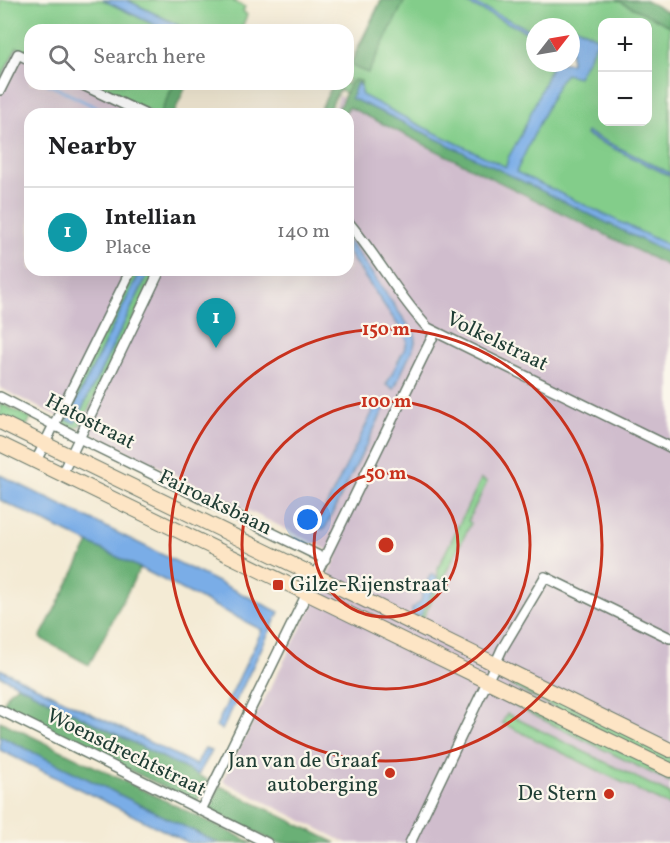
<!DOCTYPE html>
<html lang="en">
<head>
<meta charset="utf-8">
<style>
	body { margin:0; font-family:Vollkorn,serif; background:#f2f2f2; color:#202124 }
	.controls { position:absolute; right:18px; top:18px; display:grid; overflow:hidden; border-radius:12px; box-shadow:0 6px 24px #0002 }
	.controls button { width:54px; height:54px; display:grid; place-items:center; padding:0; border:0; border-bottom:2px solid #e0e0e0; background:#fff; color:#202124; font:30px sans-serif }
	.compass { position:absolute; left:526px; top:18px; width:54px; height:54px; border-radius:50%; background:#fff; box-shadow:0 6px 24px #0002; rotate:59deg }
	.you { position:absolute; left:308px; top:520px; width:21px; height:21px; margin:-15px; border:4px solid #fff; border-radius:50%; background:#1a73e8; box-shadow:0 0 0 9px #1a73e833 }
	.badge { display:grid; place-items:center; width:39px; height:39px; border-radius:50%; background:#0f766e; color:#fff; font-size:20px; font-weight:700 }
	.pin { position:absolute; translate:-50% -50px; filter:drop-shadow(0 2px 3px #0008) }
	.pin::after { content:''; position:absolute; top:32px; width:21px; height:18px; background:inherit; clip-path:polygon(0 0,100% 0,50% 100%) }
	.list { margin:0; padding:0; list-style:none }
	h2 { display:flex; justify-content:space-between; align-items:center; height:78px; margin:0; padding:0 24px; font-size:26px }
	h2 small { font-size:20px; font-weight:400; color:#757577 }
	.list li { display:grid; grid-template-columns:39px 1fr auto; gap:18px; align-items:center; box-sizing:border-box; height:90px; padding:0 24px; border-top:2px solid #e0e0e0 }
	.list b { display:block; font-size:22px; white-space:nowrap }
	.list p { margin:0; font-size:20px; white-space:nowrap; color:#757577 }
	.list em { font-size:20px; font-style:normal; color:#757577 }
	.icon { flex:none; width:33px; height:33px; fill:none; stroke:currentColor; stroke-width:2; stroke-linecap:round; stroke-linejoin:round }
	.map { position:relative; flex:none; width:670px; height:843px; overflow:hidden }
	.search { position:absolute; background:#fff; box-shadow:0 6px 24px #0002; left:24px; top:24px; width:330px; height:66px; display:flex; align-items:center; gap:15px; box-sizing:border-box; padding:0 21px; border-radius:18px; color:#757577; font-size:22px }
	.panel { position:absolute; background:#fff; box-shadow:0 6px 24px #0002; left:24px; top:108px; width:330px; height:168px; border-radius:18px }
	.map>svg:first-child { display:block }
	.industrial { fill:#d0bdcd }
	.green { fill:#83cd8a; stroke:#51855f; stroke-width:1.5; fill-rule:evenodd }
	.forest { fill:#6ab076; stroke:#447655; stroke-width:1.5 }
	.water { fill:#7aade7; stroke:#4c758e; stroke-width:1.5 }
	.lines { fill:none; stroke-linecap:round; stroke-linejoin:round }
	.stream { stroke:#7aade7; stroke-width:3 }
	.minor-casing { stroke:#6a7a6c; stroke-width:12 }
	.secondary-casing { stroke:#6a7a6c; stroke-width:16 }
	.minor { stroke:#fff; stroke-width:9 }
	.secondary { stroke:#fde5c5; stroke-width:14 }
	.ring { fill:none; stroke:#c8321e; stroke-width:3 }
	.poi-dot { fill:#c8321e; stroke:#fbf7ec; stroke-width:2 }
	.labels { text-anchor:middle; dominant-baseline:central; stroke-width:4.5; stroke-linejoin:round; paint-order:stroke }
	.street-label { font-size:21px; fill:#1f3d34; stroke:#fbf7ec }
	.poi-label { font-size:21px; fill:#1f3d34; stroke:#fbf7ec; text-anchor:end }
	.centre { fill:#c8321e; stroke:#fbf7ec; stroke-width:3 }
	.ring-label { font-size:18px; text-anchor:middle; font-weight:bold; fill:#c8321e; stroke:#fbf7ec; stroke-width:4.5; stroke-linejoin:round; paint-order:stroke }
</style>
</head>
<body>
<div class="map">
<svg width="670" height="843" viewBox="0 0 670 843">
	<rect width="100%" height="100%" fill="#fbf7ec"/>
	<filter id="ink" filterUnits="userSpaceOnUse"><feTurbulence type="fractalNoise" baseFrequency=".0167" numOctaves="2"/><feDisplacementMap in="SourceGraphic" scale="12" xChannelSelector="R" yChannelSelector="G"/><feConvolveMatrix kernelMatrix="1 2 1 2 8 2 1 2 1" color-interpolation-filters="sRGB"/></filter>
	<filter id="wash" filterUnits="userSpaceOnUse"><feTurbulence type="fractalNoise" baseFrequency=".008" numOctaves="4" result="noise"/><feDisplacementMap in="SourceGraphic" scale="24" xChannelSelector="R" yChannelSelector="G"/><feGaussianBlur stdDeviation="1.35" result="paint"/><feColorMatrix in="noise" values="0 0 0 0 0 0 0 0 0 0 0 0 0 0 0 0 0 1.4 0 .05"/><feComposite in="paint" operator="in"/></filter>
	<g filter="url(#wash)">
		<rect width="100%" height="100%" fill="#f4ebd5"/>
		<path class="industrial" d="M9,43l21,10v31h63l62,30h-125v156h318v-156h-15l6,-18 331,162v585h-323l-124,-62 115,-226 -338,-167v-326z"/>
		<g class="green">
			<path d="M0,0h103l62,30h-135v23l-13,-6 -17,33v-18l1,-3 -1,-2z"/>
			<path d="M127,0h108l-1,2 11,5 -2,4 4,4 -6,15h-53z"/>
			<path d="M381,0h261l28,13v238l-332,-162 2,-5h8v-16zM602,22h46v100h-46zM535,27h36v36h-36z"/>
			<path d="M94,84h80l-14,30h-5z"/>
			<path d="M134,270h7l-74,149 8,4 75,-153h7l-76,154c-6,7 -14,5 -19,-2v-5z"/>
			<path d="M0,403l31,15 -6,11 -25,-12z"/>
			<path d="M481,479l6,3 -19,39 3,2 -50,99 -6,-3 3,-3 2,1 18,-37v-12z"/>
			<path d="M514,679l156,74v14l-160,-82z"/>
			<path d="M499,691l171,84v7l-178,-87z"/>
			<path d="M507,714l163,80v12l-168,-83z"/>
		</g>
		<g class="forest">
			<path d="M382,0h23l-37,73 -15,-6 -2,-3z"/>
			<path d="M617,0h27l26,13v13z"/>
			<path d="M354,80l7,1v5l-3,-3 -7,15 41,19 278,137v13l-321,-160 -5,7h-8l13,-28z"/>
			<path d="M174,84h13l-13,29 1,1h-15z"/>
			<path d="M333,84h9l-15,30h-9z"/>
			<path d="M89,543l51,25 -51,97 -49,-27z"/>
			<path d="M18,685l190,95 -11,23 -196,-95 8,-16z"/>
			<path d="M0,721l253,122h-35l-218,-107z"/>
			<path d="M220,786l116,57h-59l-68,-33z"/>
		</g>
		<g class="water">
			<path d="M103,0h24l61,30h-23z"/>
			<path d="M469,1l66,31v4l-67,-32z"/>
			<path d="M573,25l23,12 2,3 -20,37 -12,-3 -6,6 -44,92 154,74v8l-278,-137 -41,-19 6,-15 4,3v7l1,2 63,33 81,39 2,-9 13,-23 32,-72h18v-36z"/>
			<path d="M587,132l83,41v3l-84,-41z"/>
			<path d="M348,239l67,96 1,4 -2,7 -20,43 -8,-4 20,-39 1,-6 -2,-5 -57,-82z"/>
			<path d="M141,270h9l-75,153 -8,-3z"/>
			<path d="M378,401l8,4 -61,123 -3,1 -3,-1 -2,-3z"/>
			<path d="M0,475l279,137 -57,118 -6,-4 46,-96 -122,-62 -140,-68z"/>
			<path d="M431,574h3l4,5 -18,38 -2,-1 -2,1 -4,-3v-5l9,-8 2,-12z"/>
			<path d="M0,669l196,96 9,-17 7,3 -14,24 -198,-99z"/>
			<path d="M0,736l218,107h-29l-189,-93z"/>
		</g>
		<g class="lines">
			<path class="stream" d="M48,84l62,30"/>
		</g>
	</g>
	<g filter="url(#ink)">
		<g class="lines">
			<defs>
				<g id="minor">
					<path d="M81,84l63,30"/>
					<path d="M0,90l18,-36 12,6"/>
					<path d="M348,222c29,34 50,74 80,106l242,119"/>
					<path d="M0,397l79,41 246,121"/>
					<path d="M36,461l95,-191"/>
					<path d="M62,474l98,-204"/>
					<path d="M0,710l267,133"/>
					<path d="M201,810l234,-478"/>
					<path d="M410,843l77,-161 15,-33 43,-72 125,61"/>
				</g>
				<g id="secondary">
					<path d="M0,422l316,154 354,174"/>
					<path d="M0,444l670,326"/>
				</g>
			</defs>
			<use href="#minor" class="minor-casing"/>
			<use href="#secondary" class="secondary-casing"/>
			<use href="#minor" class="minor"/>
			<use href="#secondary" class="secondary"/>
		</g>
	</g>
	<g class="ring">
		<circle cx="386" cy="545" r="72"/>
		<circle cx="386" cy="545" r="144"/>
		<circle cx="386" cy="545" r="216"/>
	</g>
	<g class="poi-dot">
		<rect x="272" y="579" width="12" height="12" rx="3"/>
		<circle cx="390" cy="773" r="6"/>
		<circle cx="609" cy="794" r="6"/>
	</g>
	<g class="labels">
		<g class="street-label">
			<text transform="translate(497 342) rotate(26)">Volkelstraat</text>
			<text transform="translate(90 422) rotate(27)">Hatostraat</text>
			<text transform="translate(215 503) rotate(26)">Fairoaksbaan</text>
			<text transform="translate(126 753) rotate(26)">Woensdrechtstraat</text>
		</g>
		<g class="poi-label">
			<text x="290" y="585" text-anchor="start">Gilze-Rijenstraat</text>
			<text x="378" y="761">Jan van de Graaf<tspan x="378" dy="24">autoberging</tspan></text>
			<text x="597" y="794">De Stern</text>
		</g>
	</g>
	<circle cx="386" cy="545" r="9" class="centre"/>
	<g class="ring-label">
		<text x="386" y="335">150 m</text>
		<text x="386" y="407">100 m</text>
		<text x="386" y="479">50 m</text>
	</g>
</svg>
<div class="controls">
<button>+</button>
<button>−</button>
</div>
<svg class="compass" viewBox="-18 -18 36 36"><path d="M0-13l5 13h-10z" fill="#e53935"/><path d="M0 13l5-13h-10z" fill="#757577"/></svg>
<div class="you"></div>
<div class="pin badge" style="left:216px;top:348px;background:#0f9aa8">1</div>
<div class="search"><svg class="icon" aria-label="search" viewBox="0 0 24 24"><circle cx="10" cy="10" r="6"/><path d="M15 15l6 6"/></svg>Search here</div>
<section class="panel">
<h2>Nearby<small></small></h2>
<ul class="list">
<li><span class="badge" style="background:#0f9aa8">1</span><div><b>Intellian</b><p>Place</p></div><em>140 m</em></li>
</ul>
</section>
</div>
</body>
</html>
